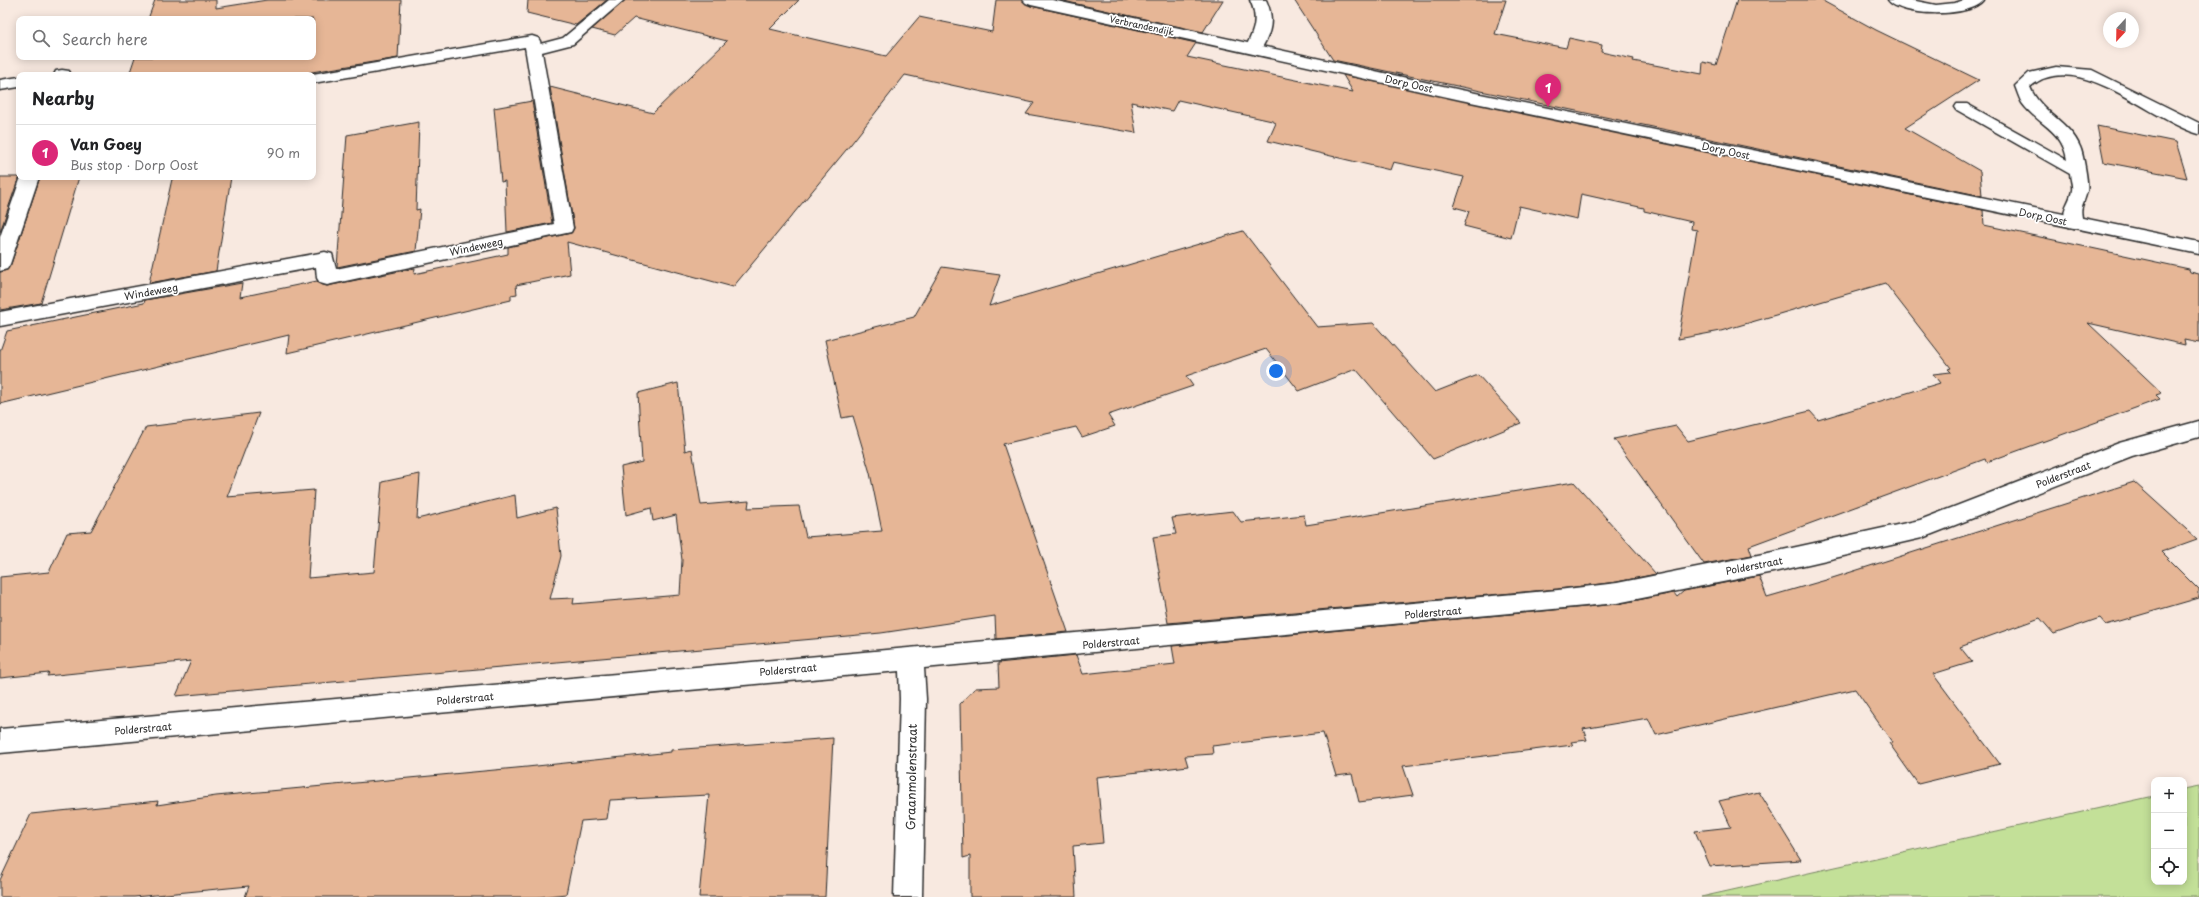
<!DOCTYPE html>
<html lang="en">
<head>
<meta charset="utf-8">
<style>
	body { margin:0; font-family:"Playpen Sans",sans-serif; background:#f6f6f6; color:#202124 }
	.controls { position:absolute; right:12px; bottom:12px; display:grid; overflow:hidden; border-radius:8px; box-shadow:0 2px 10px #0003 }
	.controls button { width:36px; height:36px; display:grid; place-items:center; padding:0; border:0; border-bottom:1px solid #e0e0e0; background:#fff; color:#202124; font:20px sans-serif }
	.compass { position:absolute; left:2103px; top:12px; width:36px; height:36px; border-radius:50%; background:#fff; box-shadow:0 2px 10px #0003; rotate:202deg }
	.you { position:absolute; left:1276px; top:371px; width:14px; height:14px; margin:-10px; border:3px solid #fff; border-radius:50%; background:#1a73e8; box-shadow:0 0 0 6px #1a73e833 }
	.badge { display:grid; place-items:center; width:26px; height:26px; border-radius:50%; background:#db2777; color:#fff; font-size:13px; font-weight:700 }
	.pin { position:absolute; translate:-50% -33px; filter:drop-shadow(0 1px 2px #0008) }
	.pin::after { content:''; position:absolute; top:21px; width:14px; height:12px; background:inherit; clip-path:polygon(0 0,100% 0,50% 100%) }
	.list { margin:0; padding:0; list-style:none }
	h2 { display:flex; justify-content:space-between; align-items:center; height:52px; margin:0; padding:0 16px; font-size:17px }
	h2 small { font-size:13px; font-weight:400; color:#757577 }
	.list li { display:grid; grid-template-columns:26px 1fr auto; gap:12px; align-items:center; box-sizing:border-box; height:56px; padding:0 16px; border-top:1px solid #e0e0e0 }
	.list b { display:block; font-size:15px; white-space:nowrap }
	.list p { margin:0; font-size:13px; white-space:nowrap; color:#757577 }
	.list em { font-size:13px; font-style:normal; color:#757577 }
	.icon { flex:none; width:22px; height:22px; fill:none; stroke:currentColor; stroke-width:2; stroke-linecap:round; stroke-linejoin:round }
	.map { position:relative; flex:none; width:2199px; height:897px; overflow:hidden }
	.search { position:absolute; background:#fff; box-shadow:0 2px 10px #0003; left:16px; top:16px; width:300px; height:44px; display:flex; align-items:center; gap:10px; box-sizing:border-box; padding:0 14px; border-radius:8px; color:#757577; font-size:15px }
	.panel { position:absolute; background:#fff; box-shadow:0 2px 10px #0003; left:16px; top:72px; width:300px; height:108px; border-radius:8px }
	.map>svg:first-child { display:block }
	.green { fill:#c3e098; stroke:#778662 }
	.building { fill:#e6b696; stroke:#2b2b2b }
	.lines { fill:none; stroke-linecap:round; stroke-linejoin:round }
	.service-casing { stroke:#2b2b2b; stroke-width:3 }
	.minor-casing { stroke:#2b2b2b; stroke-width:3 }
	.secondary-casing { stroke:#2b2b2b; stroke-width:3 }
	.service { fill:#fff; fill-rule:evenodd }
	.minor { fill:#fff; fill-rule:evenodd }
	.secondary { fill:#fff; fill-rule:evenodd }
	.labels { text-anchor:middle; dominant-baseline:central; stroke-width:3.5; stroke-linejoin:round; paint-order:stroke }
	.far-street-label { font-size:9px; fill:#2b2b2b; stroke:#fff }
	.street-label { font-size:10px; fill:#2b2b2b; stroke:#fff }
	.near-street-label { font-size:12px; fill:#2b2b2b; stroke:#fff }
</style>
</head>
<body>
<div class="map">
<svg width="2199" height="897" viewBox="0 0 2199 897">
	<rect width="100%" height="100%" fill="#f8e9e0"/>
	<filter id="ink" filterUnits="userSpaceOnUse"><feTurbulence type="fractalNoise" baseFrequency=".025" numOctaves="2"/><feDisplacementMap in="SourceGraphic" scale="8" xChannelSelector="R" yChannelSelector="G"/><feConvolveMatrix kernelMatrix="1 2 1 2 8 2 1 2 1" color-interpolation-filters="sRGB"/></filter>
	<g filter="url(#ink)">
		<path class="green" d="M2199,786v111h-498l453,-101v86h30v-93z"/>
		<g class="building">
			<path d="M155,0h61v8l51,-8h134l-3,58 -105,17h-164l6,-18h178v-38h-165z"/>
			<path d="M528,0h79l-31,25 -49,-12z"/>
			<path d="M625,0h174l-29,29 116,27 33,-39 73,15 4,-32h26l9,6 165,37 -9,14 166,35 -10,-17 640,135 1,15 205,44 1,3 9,2v69l-15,-3 1,5 -97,-22 74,70 -6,2 4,4 -173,63 -2,-3 -236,87 3,9 -48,9 -90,-125 62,-13 12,15 122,-30 8,9 122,-37 -7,-9 18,-2 -3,-3 3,-1 -66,-85 -164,48 -43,8 19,-109 -6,-1 1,-7 -48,-11v-3l-63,-14 -4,25 -58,-13 -8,32 -47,-12 5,-15 -15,-4 10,-30 -71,-15 -3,8 -122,-29 8,-18 -4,-2 -94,-21 -6,11 -41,-9 5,31 -110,-19 8,-11 -129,-28 -54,69 -118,143 -166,-45 3,32 -54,11 1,9 -6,1v5l-224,53 2,-18 -289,69v-53l7,-20 137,-28 1,-3 97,-17 -2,14 77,-16 3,3 7,2 88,-18 -1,6 94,-20v-7l63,-14 3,-5 -24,-141 103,26 74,-72 -93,-23 -19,17 -23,-6z"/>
			<path d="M1059,0h164l-20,32z"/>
			<path d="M1294,0h212l-11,34 71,14 3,-10 33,7 -1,7 33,7 -1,2 69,13 1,-12 13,3 21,-65h84l55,30 103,50 -74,48 75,43 2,25 -649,-136z"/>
			<path d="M532,101l20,122 -45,9 -2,-51 -4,1 -7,-74z"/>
			<path d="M419,122l-3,88 4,-1 -4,42 -79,16 10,-132z"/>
			<path d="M2097,126l79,16 11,36 -83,-16z"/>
			<path d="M0,177h19l-19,55z"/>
			<path d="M40,177h39l-38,126 -41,7v-38l7,-2 4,-6z"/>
			<path d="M185,177h46l-15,94 -67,12 23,-104z"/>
			<path d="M1243,231l74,96 56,-4 62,69 43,-17 43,48 -88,36 -77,-90 -57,22 -33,-42 -80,27 7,10 -85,29 7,11 -33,11 -6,-10 -73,17 65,188 -72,7 -1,-23 -114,17 -705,63 15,-35 -144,15 2,-3 -49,5v-101l49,-5 18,-39 24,-2 55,-104 113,-14 -32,84 87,-7 -6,88 66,-6 8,-90 38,-8 -3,45 98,-24 2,23 39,-10 5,48 -11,43 24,-1 -1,6 107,-9 2,-35 -6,-45 -23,6 -2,-13 -25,7 -5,-48 21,-5 -4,-69 40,-10 7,68 7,-2 9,56 48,-4 -1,7 51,-2 7,31 76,-6 -12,-58 -17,-57 -11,2 -17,-78 89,-23 28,-50 58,8 -11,31z"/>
			<path d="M1574,482l82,92 -39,8 -59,7 -390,34 -15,-86 23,-3 -4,-16 61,-7 8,11 63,-7 2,10z"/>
			<path d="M2134,482l63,57 -36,13 38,38v8l-93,27 -6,-7 -46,16 -14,-16 -80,29 12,15 -39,12 67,90 -82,20 -29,-41 3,-1 -37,-53 -199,46 -8,-17 -65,11 4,11 -16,2 2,3 -170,21 10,29 -54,7 -7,-28 -16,2 -13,-43 -111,13 1,8 -28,2 3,10 -91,11 6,66 -30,3 3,51h-106v-41l-7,2 -3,-154 15,-16 24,-1 -1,-24 78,-8 7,19 92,-10 -3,-18 445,-42 57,-11 3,4 7,-6 75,-15 8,21 59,-17z"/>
			<path d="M833,738l-8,159h-126l10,-102 -99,5 -3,19 -26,2 -15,73 -28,3h-293l4,-11 -115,11h-134v-17l31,-66 127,-13 -1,4 59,-9 311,-29 144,-15v-2z"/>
			<path d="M1759,792l42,68 -91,6 -15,-35 36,-4 -12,-26z"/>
		</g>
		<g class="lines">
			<defs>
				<g id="service">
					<path d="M609,0h15l-51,44 -39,10 -7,-4 2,-3 34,-9z"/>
					<path d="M2056,67l36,3 107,53v11c-48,-13 -122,-87 -169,-47 10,25 40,35 50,60 3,6 9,38 7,44 -4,17 -8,13 -4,32l-2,4 -6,1 -6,-1c-11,-18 1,-22 3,-37 1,-5 -2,-12 -2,-16l-113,-64 -2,-3 2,-3h10l100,56c-4,-30 -29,-35 -45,-57 -3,-5 -5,-12 -7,-17l14,-13z"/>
				</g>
				<g id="minor">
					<path d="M1250,0h16c9,19 5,35 -7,52h-12l-2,-3c9,-18 14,-30 5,-49z"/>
					<path d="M1888,0h23l25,5 19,-2 9,-3h20c-13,18 -84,17 -96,0z"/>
					<path d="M532,36l6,2 2,3 33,187 -2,4 -244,53 -7,-2 -3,-5 -1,-11 -316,59v-14l325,-60 7,2 4,15 218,-45 -29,-177 -212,36v-8h-6z"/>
					<path d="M62,70l7,1 2,4h-17l2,-4z"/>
					<path d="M19,77v10l-19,3v-10z"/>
					<path d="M21,177h18l-29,87 -3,5 -7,2v-34z"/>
					<path d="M2199,421v16l-67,19 -210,82 -144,33 -161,32 -693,65 2,31 -4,198h-28l6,-198 -1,-28 -899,82v-24l1558,-139 59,-7 161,-32 142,-31 199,-77z"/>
				</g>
				<path id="secondary" d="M1023,0h29l409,90 738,152v12l-738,-154 -430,-95 -5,-2z"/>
			</defs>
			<use href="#service" class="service-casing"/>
			<use href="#minor" class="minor-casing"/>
			<use href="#secondary" class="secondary-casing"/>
			<use href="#service" class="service"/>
			<use href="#minor" class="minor"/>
			<use href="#secondary" class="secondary"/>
		</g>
	</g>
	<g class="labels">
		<g class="far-street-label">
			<text transform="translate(1142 25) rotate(12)">Verbrandendijk</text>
		</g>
		<g class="street-label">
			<text transform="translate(1409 83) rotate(13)">Dorp Oost</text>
			<text transform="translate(1726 150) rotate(12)">Dorp Oost</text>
			<text transform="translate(2043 216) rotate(12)">Dorp Oost</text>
			<text transform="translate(476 246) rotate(-12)">Windeweeg</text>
			<text transform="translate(151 291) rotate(-10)">Windeweeg</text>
			<text transform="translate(2063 474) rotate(-21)">Polderstraat</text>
			<text transform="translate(1754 565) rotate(-11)">Polderstraat</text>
			<text transform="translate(1433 612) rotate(-5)">Polderstraat</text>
			<text transform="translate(1111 642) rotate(-5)">Polderstraat</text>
			<text transform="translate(788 669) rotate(-5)">Polderstraat</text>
			<text transform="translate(465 698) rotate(-5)">Polderstraat</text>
			<text transform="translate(143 728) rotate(-5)">Polderstraat</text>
		</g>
		<g class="near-street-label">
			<text transform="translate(911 777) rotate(-89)">Graanmolenstraat</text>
		</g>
	</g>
</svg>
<div class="controls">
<button>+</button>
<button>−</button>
<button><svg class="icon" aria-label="locate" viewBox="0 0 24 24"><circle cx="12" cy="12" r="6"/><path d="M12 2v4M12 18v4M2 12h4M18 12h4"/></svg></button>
</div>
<svg class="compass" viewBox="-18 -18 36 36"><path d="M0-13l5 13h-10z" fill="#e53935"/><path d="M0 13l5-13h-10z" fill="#757577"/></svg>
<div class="you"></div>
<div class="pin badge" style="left:1548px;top:107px">1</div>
<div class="search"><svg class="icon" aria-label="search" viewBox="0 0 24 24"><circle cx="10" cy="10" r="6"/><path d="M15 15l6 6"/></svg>Search here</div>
<section class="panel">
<h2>Nearby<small></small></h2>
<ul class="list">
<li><span class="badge">1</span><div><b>Van Goey</b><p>Bus stop · Dorp Oost</p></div><em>90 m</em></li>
</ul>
</section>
</div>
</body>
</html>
